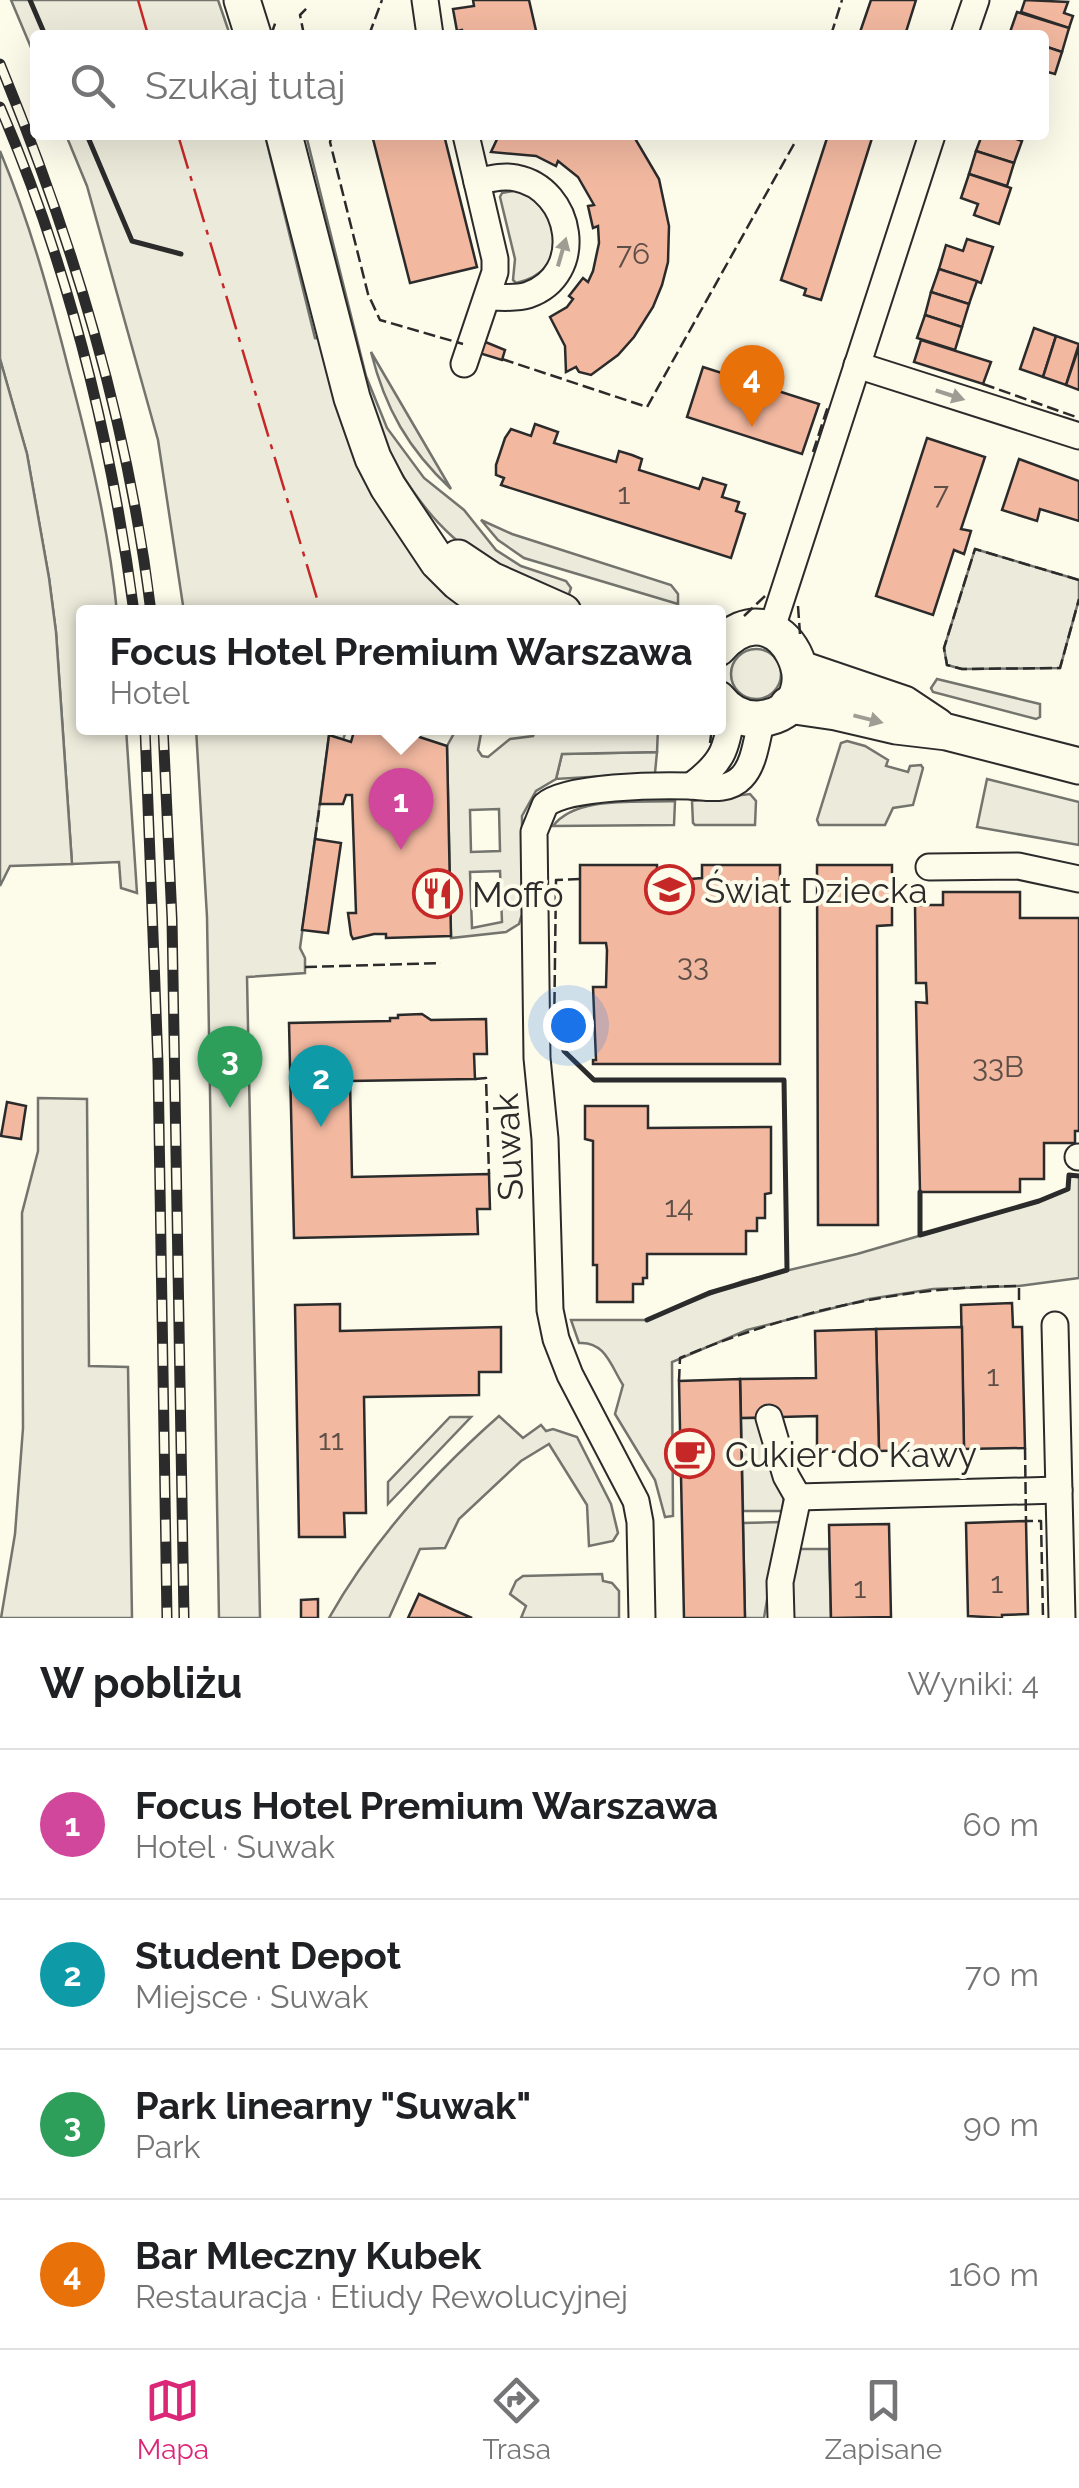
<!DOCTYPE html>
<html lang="pl">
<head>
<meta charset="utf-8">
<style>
	body { margin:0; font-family:Raleway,sans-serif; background:#f2f2f2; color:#202124 }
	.you { position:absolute; left:568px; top:1025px; width:35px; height:35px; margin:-25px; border:8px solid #fff; border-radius:50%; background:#1a73e8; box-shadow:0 0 0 15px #1a73e833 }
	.badge { display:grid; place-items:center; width:65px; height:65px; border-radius:50%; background:#db2777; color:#fff; font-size:32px; font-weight:700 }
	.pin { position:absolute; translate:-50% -82px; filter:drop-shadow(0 2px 5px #0008) }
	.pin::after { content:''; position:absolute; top:52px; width:35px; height:30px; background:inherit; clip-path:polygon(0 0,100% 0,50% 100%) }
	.popup { position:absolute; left:76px; top:605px; width:650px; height:130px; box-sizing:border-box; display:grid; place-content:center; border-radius:10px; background:#fff; filter:drop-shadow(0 2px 8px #0005); font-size:32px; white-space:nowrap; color:#757577 }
	.popup b { font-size:38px; color:#202124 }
	.popup::after { content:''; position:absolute; left:50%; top:100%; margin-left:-20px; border:20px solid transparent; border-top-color:#fff }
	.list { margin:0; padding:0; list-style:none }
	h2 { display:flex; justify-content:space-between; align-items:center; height:130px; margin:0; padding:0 40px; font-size:42px }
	h2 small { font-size:32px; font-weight:400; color:#757577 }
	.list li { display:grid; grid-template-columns:65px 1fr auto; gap:30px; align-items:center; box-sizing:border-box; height:150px; padding:0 40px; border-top:2px solid #e0e0e0 }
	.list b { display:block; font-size:38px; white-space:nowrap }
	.list p { margin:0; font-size:32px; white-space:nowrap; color:#757577 }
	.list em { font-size:32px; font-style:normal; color:#757577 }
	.icon { flex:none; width:55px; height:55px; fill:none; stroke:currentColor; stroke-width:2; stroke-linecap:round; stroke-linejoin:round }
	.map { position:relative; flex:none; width:1079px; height:1618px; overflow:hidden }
	.search { position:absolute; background:#fff; box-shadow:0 10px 40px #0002; left:30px; right:30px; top:30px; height:110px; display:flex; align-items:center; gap:25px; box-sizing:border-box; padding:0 35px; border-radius:10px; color:#757577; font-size:38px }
	.sheet { height:730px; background:#fff }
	nav { display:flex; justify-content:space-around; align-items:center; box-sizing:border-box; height:140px; border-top:2px solid #e0e0e0; background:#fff; font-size:28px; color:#757577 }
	nav a { display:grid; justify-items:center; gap:5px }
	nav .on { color:#db2777 }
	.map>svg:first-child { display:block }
	.green { fill:#ecebdb; stroke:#74746e; stroke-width:2.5 }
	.parking { fill:#eceadb; stroke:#74746e; stroke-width:2.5; fill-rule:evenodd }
	.building { fill:#f2b8a0; stroke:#2b2b2b; stroke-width:2.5 }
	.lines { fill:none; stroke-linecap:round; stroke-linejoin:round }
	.street-casing { stroke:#2b2b2b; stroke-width:29 }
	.secondary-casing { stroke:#2b2b2b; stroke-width:39 }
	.street { stroke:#fdfbea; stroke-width:25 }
	.secondary { stroke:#fdfbea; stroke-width:35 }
	.rail-casing { stroke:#2b2b2b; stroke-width:11 }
	.rail { stroke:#fdfbea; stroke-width:8; stroke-dasharray:22; stroke-linecap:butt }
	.fence { stroke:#2b2b2b; stroke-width:2.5; stroke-dasharray:12 5; stroke-linecap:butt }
	.wall { stroke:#2b2b2b; stroke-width:5 }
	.power { stroke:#c62828; stroke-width:2.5; stroke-dasharray:35 8 5 8; stroke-linecap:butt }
	.oneway { fill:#9e9d94 }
	.labels { text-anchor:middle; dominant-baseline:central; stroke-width:8; stroke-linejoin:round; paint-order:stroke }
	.number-label { font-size:30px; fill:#5d4e48 }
	.poi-label { font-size:35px; fill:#2b2b2b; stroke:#fdfbea; text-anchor:start }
	.street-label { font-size:35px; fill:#2b2b2b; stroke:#fdfbea }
</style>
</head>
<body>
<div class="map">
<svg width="1079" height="1618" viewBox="0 0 1079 1618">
	<rect width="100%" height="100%" fill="#fdfbea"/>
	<g class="green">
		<path d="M11,0h207l12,35h-195v22z"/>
		<path d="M66,135h199l50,203 9,1 52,161 33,47 74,65h-299l-26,-172 -71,-254z"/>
		<path d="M298,135h8l60,241 21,52 37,50 40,32 32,40 25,16 45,15 5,7 -3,9c-100,-31 -143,-73 -190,-166z"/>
		<path d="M0,151c30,72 50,145 69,220 21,79 40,160 48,241h-33v116h42l11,165 -16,-5 -2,-26 -47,2 -16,-232 -7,-54 -22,-124 -27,-95z"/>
		<path d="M518,190c45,19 54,81 -2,93l-3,-3 2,-21 -15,-62 2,-4z"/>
		<path d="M371,352l80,137c-43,-40 -66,-81 -80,-137z"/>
		<path d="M481,520l31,14 159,51 7,9v10l-154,-46 -26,-18z"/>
		<path d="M975,549l104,31v19l-19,69 -98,1 -15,-4 -3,-17z"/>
		<circle cx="756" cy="674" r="25"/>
		<path d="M937,679l103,25v13l-4,2 -103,-27 -2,-4z"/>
		<path d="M196,728h151l-4,12 -14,-4 -29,212 5,10v15l-58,4 13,641h-41l-12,-701z"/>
		<path d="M847,741l18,5 23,14 -2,6 22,6 2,-6 11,-1 2,3 -10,37 -20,3 -8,17h-66l-2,-5 24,-77z"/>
		<path d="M657,752l-2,21 -99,6 6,-25z"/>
		<path d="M987,779l92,23v43l-102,-18z"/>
		<path d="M750,794l6,7 -1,24h-60l-2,-2 -1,-22z"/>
		<path d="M675,801l-1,24 -121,1c23,-31 86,-23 122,-25z"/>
		<path d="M38,1098l49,1 2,267 39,1 4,251h-131l14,-84 8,-106 -1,-215 16,-62z"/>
		<path d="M1069,1175l10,1v102l-60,8 -86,3 -64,10 -122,31 -75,32 1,154 -8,1 -10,-37 -40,-66 8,-29c-12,-19 -18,-44 -44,-42l-8,-23h76l96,-39 114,-27 182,-53 29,-12z"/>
		<path d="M499,1416l24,22 18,-13 5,6 7,-2 24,8 34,67 7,29 -5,8 -24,5 -2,-41 -38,-61 -28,17 -62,58 -14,29 -25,1 -31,69h-60c44,-78 103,-143 170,-202z"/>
		<path d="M450,1417h21l-83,87v-22z"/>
		<path d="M741,1418h19l24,79 -2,14h-39z"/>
		<path d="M780,1522l-16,96h-19l-2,-95z"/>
		<path d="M797,1549h32l2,69h-39l-1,-32z"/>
		<path d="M602,1574l1,7 9,2 7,8v27h-98l5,-12 -16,-12 6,-13 7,-5z"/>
	</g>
	<g class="parking">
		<path d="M0,359l27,95 22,124 7,54 16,232 -62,2 -10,20z"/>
		<path d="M457,728h25l-4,22 4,6 6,1 22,-18 23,-3 4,-8h121l-1,24 -95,2 -6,25 -20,12 -14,25v98l-3,10 -13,8 -55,6 -4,-192zM499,809l1,42 -29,1 -1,-42zM500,871l2,51 -30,6 -2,-56z"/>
	</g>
	<g class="building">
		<path d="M473,0h56l8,35h-73l-2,-5 -5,1 -4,-22 21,-3z"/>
		<path d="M871,0h45l-11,35h-46z"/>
		<path d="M1025,0l43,2 -4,11 9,3 -4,12 -48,-16z"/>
		<path d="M1017,12l52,16 -7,24 -18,-6v-11h-35z"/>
		<path d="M1044,46l18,6 -7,22 -11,-3z"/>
		<path d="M372,135h72l33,132 -67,16z"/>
		<path d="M499,135h134l26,44 10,47 -1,36 -6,23 -9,22 -19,30 -16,18 -27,20 -12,-3 -3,-5 -10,5 -1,-26 -15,-29 17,-10 6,-8 -4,-3 14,-18 5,4 5,-11 6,-28 -1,-17 -5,2 -5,-22 6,-1 -16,-28 -20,-16 -2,5 -20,-10 -45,-4z"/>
		<path d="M828,135h45l-52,165 -17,-5 2,-6 -25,-9z"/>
		<path d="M982,135h23l17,6 -8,22 -38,-12z"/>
		<path d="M976,151l38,12 -7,23 -38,-12z"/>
		<path d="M969,174l42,14 -12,36 -25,-9 4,-11 -17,-6z"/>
		<path d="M967,239l26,8 -12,36 -42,-14 7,-24 17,6z"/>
		<path d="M939,269l38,12 -8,23 -38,-12z"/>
		<path d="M931,292l38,12 -7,23 -37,-12z"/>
		<path d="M925,315l37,12 -7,23 -38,-12z"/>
		<path d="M1034,328l22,8 -13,41 -23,-8z"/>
		<path d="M1056,336l23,8 -13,41 -23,-8z"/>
		<path d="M921,340l70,22 -8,22 -69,-22z"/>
		<path d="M483,341l22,9 -3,10 -23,-7z"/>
		<path d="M1079,347v43l-13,-5z"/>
		<path d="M703,367l116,37 -17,50 -115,-37z"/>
		<path d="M535,424l23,8 -4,11 62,19 3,-11 13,4 10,4 -3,11 60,19 4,-11 23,7 -4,12 17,5 -3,9 9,3 -14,44 -230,-73 3,-7 -8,-3v-10l9,-27 6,-9 20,7z"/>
		<path d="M927,438l58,19 -24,72 10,2 -7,23 -10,-4 -21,65 -57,-19z"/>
		<path d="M1019,459l60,22v40l-39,-12 -3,12 -35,-11z"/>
		<path d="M355,728h37l55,18 4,190 -65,2v-4h-12l-21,5 -2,-4 -3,-22h8l-4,-118h-6l-3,9h-23l9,-69 22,7z"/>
		<path d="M315,839l26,4 -13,90 -26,-3z"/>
		<path d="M580,865h77v13l33,1 12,-1v-13h78v199h-187v-4h3l-3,-73h13l1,-37 -1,-7h-26z"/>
		<path d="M817,865h75v60l-15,1 1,299h-60z"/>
		<path d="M943,892h77v26h59v213h-4v12h-31v36h-24v13h-100l-4,-190 11,1 -1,-20h-10l-1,-78h28z"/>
		<path d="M422,1014l9,6 55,-1 1,35h-13l1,25 -125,2 2,96 137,-3 1,35h-13l1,25 -184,4 -5,-215 101,-2v-3h8v-3z"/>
		<path d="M7,1102l19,4 -5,33 -20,-3z"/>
		<path d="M585,1106h63v22l123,-1v66l-6,1v24h-8v13h-11v23h-99v24h-4v6h-10v18h-36v-37h-4v-124l-8,-2z"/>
		<path d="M1012,1303l1,24h9l3,121 -61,1 -3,-144z"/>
		<path d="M340,1304v27l161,-4v45h-22v23l-115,2 2,116h-22l1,24h-46l-4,-232z"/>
		<path d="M962,1327l2,122 -85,2 -3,-122z"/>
		<path d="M876,1329l3,122 -62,1v-36l-76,2 -1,-39 76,-1 -1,-47z"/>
		<path d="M740,1379l5,239h-61l-5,-237z"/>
		<path d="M1026,1521l2,93 -26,1v3l-34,-2 -2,-93z"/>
		<path d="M889,1524l2,93 -60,1 -2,-93z"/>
		<path d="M419,1594l37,17 16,7h-64z"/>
		<path d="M318,1599v19h-17v-18z"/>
	</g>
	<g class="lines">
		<defs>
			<g id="street">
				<path d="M425,0l5,35"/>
				<path d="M964,35l12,-35"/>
				<path d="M477,182c13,-3 26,-7 39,-4 57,11 71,97 12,117 -12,4 -27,2 -40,2"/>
				<path d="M464,364l31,-92v-13l-29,-124"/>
				<path d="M857,365l222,71"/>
				<path d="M771,631l161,-496"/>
				<path d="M691,786c31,-23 36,-36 41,-74"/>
				<path d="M929,867l89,-1 61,13"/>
				<path d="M1078,1157h1"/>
				<path d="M1055,1325l7,293"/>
				<path d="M769,1418l17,58 12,21 -18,85 1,36"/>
				<path d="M798,1497l261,-7"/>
				<path d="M642,1618l-2,-96 -4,-21 -66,-126 -14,-36 -6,-29 -5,-171 -8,-81 -3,-226 11,-27c21,-19 115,-20 145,-19 18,1 38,6 52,-9 13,-13 15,-41 20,-58"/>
			</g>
			<g id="secondary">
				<path d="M242,0l11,35"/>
				<path d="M284,135l68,263 21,60 15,29 50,75 20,20 40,30"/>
				<path d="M458,558l33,22 72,32"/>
				<path d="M718,648c62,-72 126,63 41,71 -16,1 -31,-7 -41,-20"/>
				<path d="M801,669l103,35 33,22"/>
				<path d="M788,705l48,7 60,14 51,6 132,34"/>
			</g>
		</defs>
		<use href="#street" class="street-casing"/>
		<use href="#secondary" class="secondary-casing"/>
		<use href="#street" class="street"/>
		<use href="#secondary" class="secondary"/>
		<defs>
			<g id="rail">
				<path d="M0,64c73,177 128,358 151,548"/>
				<path d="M0,107c69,161 111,332 134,505"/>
				<path d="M145,728l13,336 9,554"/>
				<path d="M163,728l9,191 12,699"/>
			</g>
		</defs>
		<use href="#rail" class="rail-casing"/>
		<use href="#rail" class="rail"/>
		<g class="fence">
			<path d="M271,35l5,-14"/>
			<path d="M304,35l-4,-20 7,-7"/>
			<path d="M369,35l13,-35"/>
			<path d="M831,35l11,-35"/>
			<path d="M332,135l-2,7 38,152 12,26 83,24"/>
			<path d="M502,359l145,48 152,-272"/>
			<path d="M983,384l96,34"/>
			<path d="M813,452l15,-46"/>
			<path d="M1079,580l-104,-31 -31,99 3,17 15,4 98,-1 19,-69"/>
			<path d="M798,606l2,28"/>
			<path d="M744,616l21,-20"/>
			<path d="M710,743l2,-15"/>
			<path d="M315,839l5,-35"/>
			<path d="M305,967l136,-4"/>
			<path d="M554,1038l2,-158 24,-1"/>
			<path d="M475,1079l11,-1 3,96"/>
			<path d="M679,1381l1,-23c109,-46 221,-72 339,-72v18"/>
			<path d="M1025,1448l1,73h15l2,97"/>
		</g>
		<g class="wall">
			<path d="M30,0l15,35"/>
			<path d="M87,135l45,106 49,13"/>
			<path d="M554,1038h9l1,13 30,29h190l3,190 -78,23 -62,27"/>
			<path d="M920,1192v43l119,-34 29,-12 1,-14 10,1"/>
		</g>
		<g class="power">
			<path d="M138,0l10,35"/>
			<path d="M178,135l143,477"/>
		</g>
	</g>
	<defs><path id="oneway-solid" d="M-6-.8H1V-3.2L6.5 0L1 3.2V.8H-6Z" transform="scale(2.5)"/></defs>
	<g class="oneway">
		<use href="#oneway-solid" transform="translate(562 252) rotate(-74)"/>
		<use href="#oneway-solid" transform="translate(950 395) rotate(18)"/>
		<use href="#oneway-solid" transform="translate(868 719) rotate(14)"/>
	</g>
	<defs>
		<symbol id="school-ring" viewBox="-11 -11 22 22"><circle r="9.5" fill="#fdfbea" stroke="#c62828" stroke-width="1.5"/><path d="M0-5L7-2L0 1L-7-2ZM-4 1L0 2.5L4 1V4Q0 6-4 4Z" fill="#c62828"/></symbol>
		<symbol id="restaurant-ring" viewBox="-11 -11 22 22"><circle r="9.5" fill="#fdfbea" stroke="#c62828" stroke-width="1.5"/><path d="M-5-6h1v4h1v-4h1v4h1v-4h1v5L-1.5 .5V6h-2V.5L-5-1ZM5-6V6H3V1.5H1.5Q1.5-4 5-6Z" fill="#c62828"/></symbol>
		<symbol id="cafe-ring" viewBox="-11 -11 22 22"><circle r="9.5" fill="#fdfbea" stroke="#c62828" stroke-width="1.5"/><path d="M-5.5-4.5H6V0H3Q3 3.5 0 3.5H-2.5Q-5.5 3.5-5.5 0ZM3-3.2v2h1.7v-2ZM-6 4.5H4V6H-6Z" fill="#c62828"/></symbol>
	</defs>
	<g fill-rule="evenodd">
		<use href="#school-ring" x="642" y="862" width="55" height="55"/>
		<use href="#restaurant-ring" x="410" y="866" width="55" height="55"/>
		<use href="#cafe-ring" x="662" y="1426" width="55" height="55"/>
	</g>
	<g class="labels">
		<g class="number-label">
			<text x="633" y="253">76</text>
			<text x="624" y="493">1</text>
			<text x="941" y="493">7</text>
			<text x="693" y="965">33</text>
			<text x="998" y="1066">33B</text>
			<text x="679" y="1206">14</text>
			<text x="993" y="1375">1</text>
			<text x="331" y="1439">11</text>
			<text x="997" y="1582">1</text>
			<text x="860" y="1587">1</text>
		</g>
		<g class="poi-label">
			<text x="704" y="890">Świat Dziecka</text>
			<text x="472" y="894">Moffo</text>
			<text x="725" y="1454">Cukier do Kawy</text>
		</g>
		<g class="street-label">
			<text transform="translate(508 1147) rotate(-93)">Suwak</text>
		</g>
	</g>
</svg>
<div class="you"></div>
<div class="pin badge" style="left:401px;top:850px;background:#d1479c">1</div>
<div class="popup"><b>Focus Hotel Premium Warszawa</b>Hotel</div>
<div class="pin badge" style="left:321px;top:1127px;background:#0f9aa8">2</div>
<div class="pin badge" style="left:230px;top:1108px;background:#2e9e5b">3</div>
<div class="pin badge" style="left:752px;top:427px;background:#e8710a">4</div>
<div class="search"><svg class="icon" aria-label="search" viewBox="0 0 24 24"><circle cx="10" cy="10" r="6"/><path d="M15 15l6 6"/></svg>Szukaj tutaj</div>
</div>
<section class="sheet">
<h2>W pobliżu<small>Wyniki: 4</small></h2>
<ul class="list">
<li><span class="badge" style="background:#d1479c">1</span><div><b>Focus Hotel Premium Warszawa</b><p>Hotel · Suwak</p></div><em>60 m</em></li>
<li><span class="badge" style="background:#0f9aa8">2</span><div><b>Student Depot</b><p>Miejsce · Suwak</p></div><em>70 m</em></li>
<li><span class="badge" style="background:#2e9e5b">3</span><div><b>Park linearny &quot;Suwak&quot;</b><p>Park</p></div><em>90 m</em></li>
<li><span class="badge" style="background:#e8710a">4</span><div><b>Bar Mleczny Kubek</b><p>Restauracja · Etiudy Rewolucyjnej</p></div><em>160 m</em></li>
</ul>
</section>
<nav>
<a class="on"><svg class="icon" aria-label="map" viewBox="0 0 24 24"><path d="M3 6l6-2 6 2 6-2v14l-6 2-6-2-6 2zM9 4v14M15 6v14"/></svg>Mapa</a>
<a><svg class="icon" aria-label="directions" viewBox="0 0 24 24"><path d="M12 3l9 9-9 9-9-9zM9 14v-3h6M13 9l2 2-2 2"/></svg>Trasa</a>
<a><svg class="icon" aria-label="saved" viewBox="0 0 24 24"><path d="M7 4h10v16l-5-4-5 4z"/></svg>Zapisane</a>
</nav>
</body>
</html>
